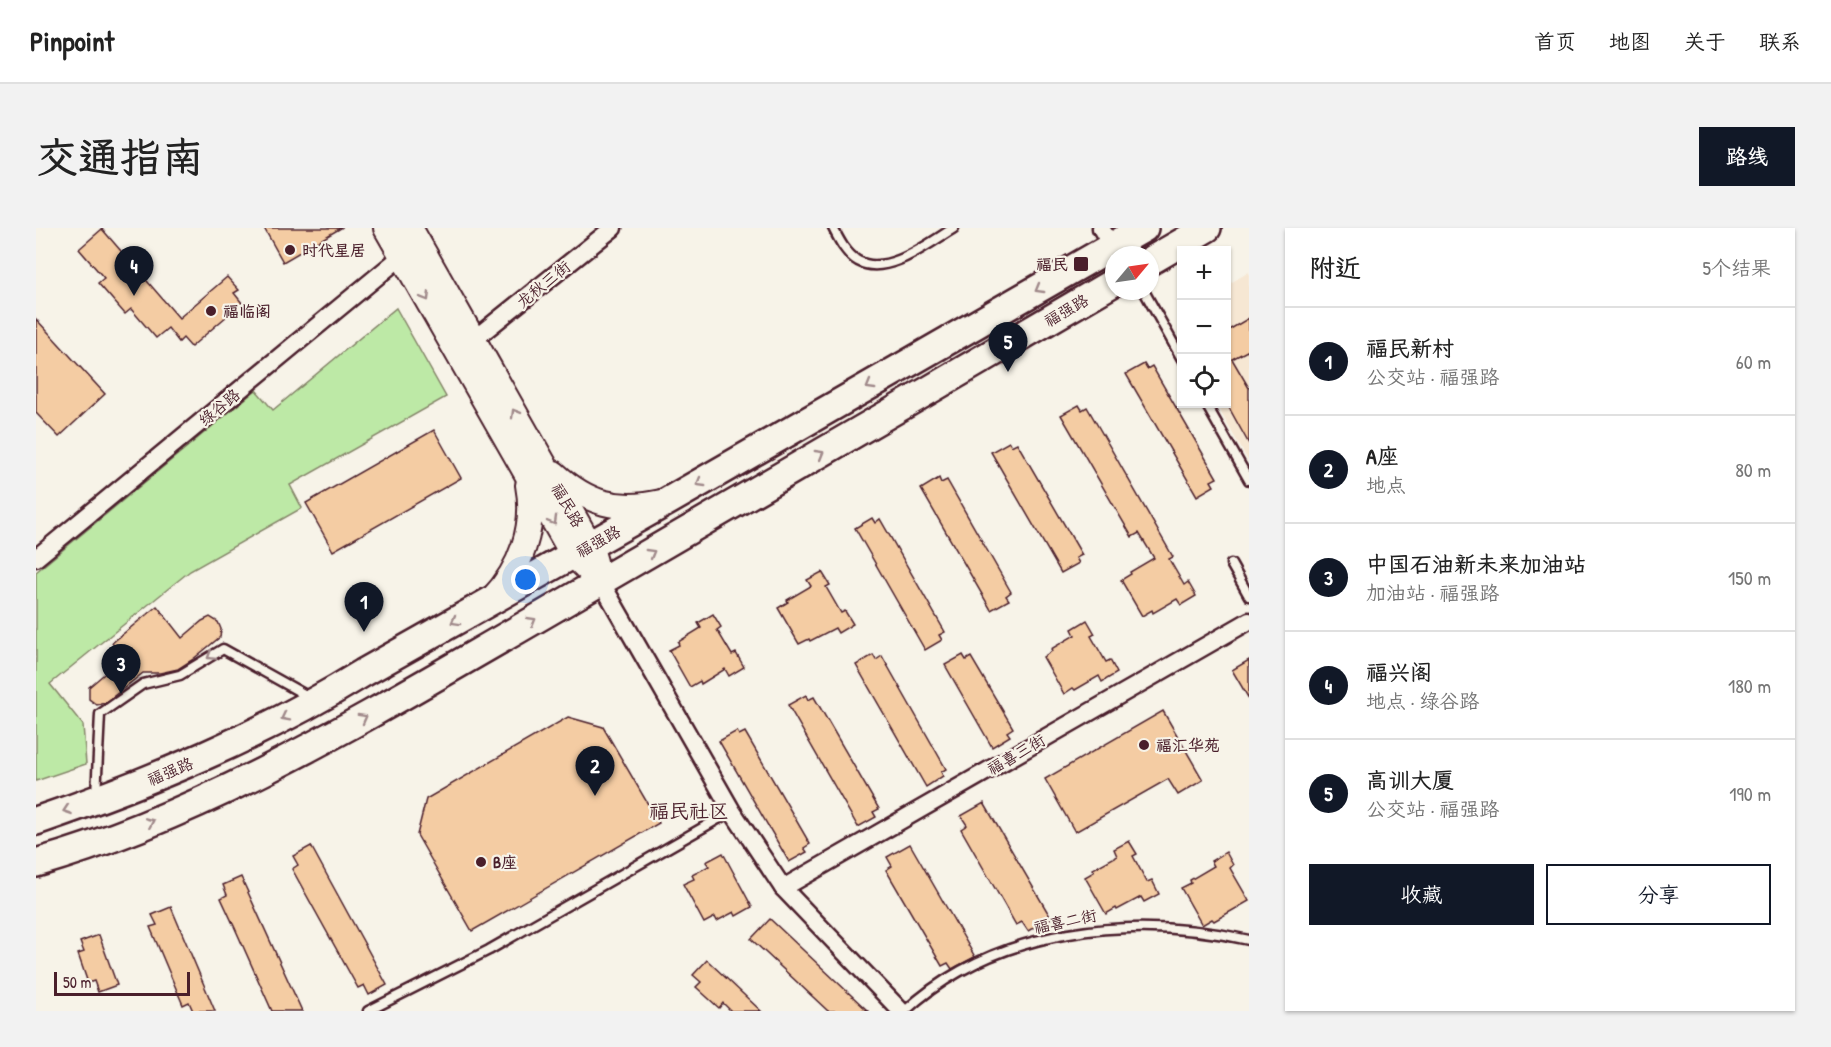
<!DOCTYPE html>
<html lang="zh">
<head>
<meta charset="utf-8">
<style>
	body { margin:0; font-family:"Patrick Hand","LXGW WenKai TC",sans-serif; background:#f2f2f2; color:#222 }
	.controls { position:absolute; right:18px; top:18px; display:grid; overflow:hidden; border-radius:0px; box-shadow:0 2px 4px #0004 }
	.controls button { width:54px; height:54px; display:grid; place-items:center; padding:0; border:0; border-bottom:2px solid #e0e0e0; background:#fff; color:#222; font:30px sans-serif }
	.compass { position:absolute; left:1069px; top:18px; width:54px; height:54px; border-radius:50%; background:#fff; box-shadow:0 2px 4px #0004; rotate:61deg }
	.scale { position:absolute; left:18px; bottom:15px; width:136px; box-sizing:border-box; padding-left:6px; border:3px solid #4a1f2b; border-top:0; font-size:16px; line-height:21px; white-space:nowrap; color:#4a1f2b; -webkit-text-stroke:4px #f7f3e8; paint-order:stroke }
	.you { position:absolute; left:490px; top:352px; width:21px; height:21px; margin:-15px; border:4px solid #fff; border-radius:50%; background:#1a73e8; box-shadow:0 0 0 9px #1a73e833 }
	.badge { display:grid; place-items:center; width:39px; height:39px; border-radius:50%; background:#111827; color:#fff; font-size:20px; font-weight:700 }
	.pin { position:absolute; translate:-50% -50px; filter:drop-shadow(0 2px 3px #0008) }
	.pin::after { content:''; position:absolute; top:32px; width:21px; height:18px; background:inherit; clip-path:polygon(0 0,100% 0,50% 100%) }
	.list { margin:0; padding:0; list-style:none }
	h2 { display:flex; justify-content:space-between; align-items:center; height:78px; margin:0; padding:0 24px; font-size:26px }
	h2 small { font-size:20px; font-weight:400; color:#767676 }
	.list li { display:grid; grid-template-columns:39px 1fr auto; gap:18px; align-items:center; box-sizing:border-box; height:108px; padding:0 24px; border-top:2px solid #e0e0e0 }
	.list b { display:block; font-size:22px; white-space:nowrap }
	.list p { margin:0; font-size:20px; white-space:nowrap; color:#767676 }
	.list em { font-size:20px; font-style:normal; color:#767676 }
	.actions { display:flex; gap:12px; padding:18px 24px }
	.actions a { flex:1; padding:14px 0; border:2px solid #111827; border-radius:0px; text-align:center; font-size:21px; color:#111827 }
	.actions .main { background:#111827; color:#fff }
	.icon { flex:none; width:33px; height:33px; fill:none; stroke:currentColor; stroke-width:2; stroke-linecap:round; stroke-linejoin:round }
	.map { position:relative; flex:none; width:1213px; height:783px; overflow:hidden; border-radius:0px }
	header { display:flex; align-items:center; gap:36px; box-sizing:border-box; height:84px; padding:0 30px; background:#fff; border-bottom:2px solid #e0e0e0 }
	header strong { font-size:28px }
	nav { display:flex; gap:33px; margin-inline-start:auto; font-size:21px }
	.intro { display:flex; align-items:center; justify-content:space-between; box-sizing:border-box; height:144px; padding:0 36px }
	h1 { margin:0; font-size:42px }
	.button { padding:15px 27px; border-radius:0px; background:#111827; color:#fff; font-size:21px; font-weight:700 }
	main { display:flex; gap:36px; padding:0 36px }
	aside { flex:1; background:#fff; border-radius:0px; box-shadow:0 2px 4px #0004 }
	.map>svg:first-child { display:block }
	.built { fill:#f6e7d3 }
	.green { fill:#bde9a6; stroke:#848468; stroke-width:1.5 }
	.building { fill:#f4cca3; stroke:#4a1f2b; stroke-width:1.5 }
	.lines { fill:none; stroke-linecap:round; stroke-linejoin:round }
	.lane-casing { stroke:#4a1f2b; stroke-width:13 }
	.street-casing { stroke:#4a1f2b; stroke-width:21 }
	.secondary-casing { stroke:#4a1f2b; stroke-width:28 }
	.primary-casing { stroke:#4a1f2b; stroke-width:32 }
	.lane { stroke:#f7f3e8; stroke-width:8 }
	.street { stroke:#f7f3e8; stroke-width:16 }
	.secondary { stroke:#f7f3e8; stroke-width:24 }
	.primary { stroke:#f7f3e8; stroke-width:27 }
	.oneway { stroke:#a0898a }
	.poi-dot { fill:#4a1f2b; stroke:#f7f3e8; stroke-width:2 }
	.labels { text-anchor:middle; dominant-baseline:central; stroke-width:4.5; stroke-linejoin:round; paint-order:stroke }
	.poi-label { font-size:16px; font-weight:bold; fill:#4a1f2b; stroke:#f7f3e8; text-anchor:start }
	.street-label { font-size:16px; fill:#4a1f2b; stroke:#f7f3e8 }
	.quarter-label { font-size:20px; fill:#4a1f2b; stroke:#f7f3e8 }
</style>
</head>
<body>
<header>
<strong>Pinpoint</strong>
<nav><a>首页</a><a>地图</a><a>关于</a><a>联系</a></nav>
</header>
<div class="intro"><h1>交通指南</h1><a class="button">路线</a></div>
<main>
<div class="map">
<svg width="1213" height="783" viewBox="0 0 1213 783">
	<rect width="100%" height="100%" fill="#f7f3e8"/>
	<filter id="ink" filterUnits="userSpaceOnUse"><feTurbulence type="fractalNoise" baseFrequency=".0167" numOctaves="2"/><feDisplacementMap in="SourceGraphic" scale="12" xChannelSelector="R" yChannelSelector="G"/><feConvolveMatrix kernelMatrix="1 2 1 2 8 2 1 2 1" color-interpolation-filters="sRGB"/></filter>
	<g filter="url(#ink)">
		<path class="built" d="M1213,44v190l-33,-58h10l1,-119z"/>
		<path class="green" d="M360,80l50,89 -156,88 12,23 -112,63 -140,113 33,41 3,39 -50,17v-209l220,-182 17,20z"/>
		<g class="building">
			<path d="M228,0h77l-58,34z"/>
			<path d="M66,1l77,89 48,-41 12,13 -5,3 8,10 -51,44 -8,-9 -4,4 -11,-14 -12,10 -25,-29 -6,5 -27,-31 6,-5 -25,-29z"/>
			<path d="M1213,90v32l-17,9 17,29v56l-22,-40v-73z"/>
			<path d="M0,91l69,75 -46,43 -23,-24z"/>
			<path d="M1108,136l3,5 5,-3 65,112 -6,3 3,5 -17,10 -71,-122z"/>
			<path d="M1043,177l3,5 5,-3 86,150 -4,2 15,26 4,-3 8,14 -15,9 -4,-6 -24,14 -1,-3 -10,6 -21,-36 10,-6 -1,-2 24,-14 -15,-25 -7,4 -71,-122z"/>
			<path d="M398,202l27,48 -128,73 -27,-48z"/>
			<path d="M973,214l2,4 6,-3 65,112 -6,3 3,5 -18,10 -70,-121z"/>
			<path d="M903,250l2,5 6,-3 64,112 -5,4 3,4 -18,10 -70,-121z"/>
			<path d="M836,290l3,5 5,-4 65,113 -6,3 3,5 -17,10 -70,-122z"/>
			<path d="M786,344l8,13 -4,2 15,26 4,-2 8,13 -15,9 -3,-5 -25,13 -1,-2 -10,5 -21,-36 10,-6 -1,-2 24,-14 -4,-6z"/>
			<path d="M121,378l25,32 20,-17 8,-4 8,5 3,7 -1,8 -28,23 -14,9 -18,4h-17l-38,30 -8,2 -8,-6v-12l34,-29 -11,-15z"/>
			<path d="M677,386l8,13 -4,3 15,25 4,-2 8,14 -15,9 -4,-7 -24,15 -1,-3 -10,6 -21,-37 10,-5 -1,-3 23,-14 -3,-5z"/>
			<path d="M1051,392l8,14 -4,2 15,26 4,-2 7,13 -15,9 -3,-6 -24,14 -2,-2 -9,6 -21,-37 9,-6 -1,-2 24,-14 -3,-6z"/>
			<path d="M837,427l3,5 6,-4 64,113 -5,3 2,4 -17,11 -70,-122z"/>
			<path d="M927,427l3,5 5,-3 42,71 -6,4 3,4 -18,11 -47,-82z"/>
			<path d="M1213,432v39l-17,-29z"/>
			<path d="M770,467l2,5 6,-3 65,112 -6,3 3,5 -18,10 -70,-122z"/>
			<path d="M1127,483l40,69 -25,15 -10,-16 -93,53 -30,-53z"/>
			<path d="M532,489l35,10 56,96 -187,108 -55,-96 9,-36z"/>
			<path d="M701,503l2,4 6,-3 65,112 -6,4 3,4 -18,10 -70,-121z"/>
			<path d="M948,575l67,115 -23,13 -6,-9 -6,3 -55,-96 6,-4 -6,-9z"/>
			<path d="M1093,613l8,13 -4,2 14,26 5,-2 7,14 -15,8 -3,-5 -24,13 -1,-2 -10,6 -21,-37 9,-5 -1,-3 24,-13 -3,-7z"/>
			<path d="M874,616l65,113 -23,12 -4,-6 -6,3 -56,-96 6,-4 -5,-9z"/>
			<path d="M275,618l76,139 -18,10 -5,-10 -6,3 -66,-119 6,-4 -5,-9z"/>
			<path d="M1190,624l7,13 -3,3 19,33 -35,20 -2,-2 -10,6 -21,-37 10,-5 -1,-3 24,-14 -3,-5z"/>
			<path d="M687,625l29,54 -16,9 -2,-4 -17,9 -2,-4 -11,6 -21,-39 11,-5 -2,-4 17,-9 -3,-4z"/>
			<path d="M205,649l61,134h-30l-38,-85 -13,-28 6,-3 -4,-10z"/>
			<path d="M135,679l44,104h-22l-4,-9 -6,3 -33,-78 7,-2 -5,-10z"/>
			<path d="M734,691l98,92h-40l-77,-72z"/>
			<path d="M63,707l18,50 -19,7 -4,-11 -6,2 -10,-29 6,-2 -4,-10z"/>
			<path d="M671,732l54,51h-30l-8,-8 -4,5 -23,-21 5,-5 -8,-7z"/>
		</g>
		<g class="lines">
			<defs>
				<g id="lane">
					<path d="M797,0c6,12 13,26 25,33 29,16 71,-18 96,-33"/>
					<path d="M1108,63l38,68"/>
					<path d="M1170,176l43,76"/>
					<path d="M1195,336l18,32"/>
					<path d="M60,567l4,-81 43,-30 37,-9 43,-26 88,49"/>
					<path d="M332,783l121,-61 243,-139"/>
					<path d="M869,783c91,-84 227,-97 344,-71"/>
				</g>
				<g id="street">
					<path d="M1065,0l11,19"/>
					<path d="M437,112l140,-112"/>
					<path d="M0,330l366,-302"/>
					<path d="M565,354l131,229 51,77 118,123"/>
					<path d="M747,660l466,-267"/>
				</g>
				<g id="secondary">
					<path d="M350,0l187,327 28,27"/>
					<path d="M374,0l180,317 5,17"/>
					<path d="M518,245c34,31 64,39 108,29"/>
					<path d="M456,371c29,-30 44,-72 36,-114"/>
				</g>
				<g id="primary">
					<path d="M1114,33l57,-33"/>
					<path d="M0,593c114,-39 225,-85 327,-148l307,-173 474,-272"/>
					<path d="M0,635c169,-48 330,-146 481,-233 200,-115 398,-232 597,-348"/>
				</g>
			</defs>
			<use href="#lane" class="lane-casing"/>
			<use href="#street" class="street-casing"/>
			<use href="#secondary" class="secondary-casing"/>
			<use href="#primary" class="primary-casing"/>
			<use href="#lane" class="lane"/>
			<use href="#street" class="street"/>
			<use href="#secondary" class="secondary"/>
			<use href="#primary" class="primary"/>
		</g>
		<defs><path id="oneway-chevron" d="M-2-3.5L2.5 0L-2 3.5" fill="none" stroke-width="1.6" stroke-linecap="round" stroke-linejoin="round" transform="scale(1.5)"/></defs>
		<g class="oneway">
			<use href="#oneway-chevron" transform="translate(1003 61) rotate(150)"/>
			<use href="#oneway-chevron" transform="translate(390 69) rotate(60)"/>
			<use href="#oneway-chevron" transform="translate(834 158) rotate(150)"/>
			<use href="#oneway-chevron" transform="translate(479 185) rotate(-120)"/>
			<use href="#oneway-chevron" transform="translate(784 226) rotate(-30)"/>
			<use href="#oneway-chevron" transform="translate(664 255) rotate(150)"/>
			<use href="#oneway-chevron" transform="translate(517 293) rotate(60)"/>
			<use href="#oneway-chevron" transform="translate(615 325) rotate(-30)"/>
			<use href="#oneway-chevron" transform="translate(419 393) rotate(151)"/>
			<use href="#oneway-chevron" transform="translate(496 393) rotate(-30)"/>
			<use href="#oneway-chevron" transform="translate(175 428) rotate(148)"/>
			<use href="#oneway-chevron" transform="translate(249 489) rotate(153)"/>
			<use href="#oneway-chevron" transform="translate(327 490) rotate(-29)"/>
			<use href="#oneway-chevron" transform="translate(31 582) rotate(161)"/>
			<use href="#oneway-chevron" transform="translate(114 594) rotate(-23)"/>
		</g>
	</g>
	<g class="poi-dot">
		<circle cx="254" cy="22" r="6"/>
		<rect x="1037" y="28" width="16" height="16" rx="3"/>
		<circle cx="175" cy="83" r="6"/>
		<circle cx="1108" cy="517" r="6"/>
		<circle cx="445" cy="634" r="6"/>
	</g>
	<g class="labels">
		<g class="poi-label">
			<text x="266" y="22">时代星居</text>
			<text x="1032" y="36" text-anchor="end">福民</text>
			<text x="187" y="83">福临阁</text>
			<text x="1120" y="517">福汇华苑</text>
			<text x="457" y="634">B座</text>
		</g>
		<g class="street-label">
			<text transform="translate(507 56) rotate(-39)">龙秋三街</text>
			<text transform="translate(1030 82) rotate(-30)">福强路</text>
			<text transform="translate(183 179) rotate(-40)">绿谷路</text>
			<text transform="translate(532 277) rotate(60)">福民路</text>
			<text transform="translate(562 313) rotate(-29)">福强路</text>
			<text transform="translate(980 526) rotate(-30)">福喜三街</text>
			<text transform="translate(134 543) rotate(-23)">福强路</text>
			<text transform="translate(1029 693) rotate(-12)">福喜二街</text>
		</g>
		<g class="quarter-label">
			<text x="653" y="582">福民社区</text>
		</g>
	</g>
</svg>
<div class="controls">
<button>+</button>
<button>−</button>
<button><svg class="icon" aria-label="locate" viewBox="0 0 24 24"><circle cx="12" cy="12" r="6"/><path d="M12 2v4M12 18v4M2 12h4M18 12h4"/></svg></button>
</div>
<svg class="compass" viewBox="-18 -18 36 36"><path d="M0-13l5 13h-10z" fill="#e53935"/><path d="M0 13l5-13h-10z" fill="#767676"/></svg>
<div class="scale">50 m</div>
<div class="you"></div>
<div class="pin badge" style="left:328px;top:404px">1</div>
<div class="pin badge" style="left:559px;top:568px">2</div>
<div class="pin badge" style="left:85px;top:466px">3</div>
<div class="pin badge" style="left:98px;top:68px">4</div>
<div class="pin badge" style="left:972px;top:144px">5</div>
</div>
<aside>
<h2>附近<small>5个结果</small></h2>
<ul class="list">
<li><span class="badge">1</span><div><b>福民新村</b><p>公交站 · 福强路</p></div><em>60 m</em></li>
<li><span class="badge">2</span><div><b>A座</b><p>地点</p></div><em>80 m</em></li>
<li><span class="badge">3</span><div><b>中国石油新未来加油站</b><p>加油站 · 福强路</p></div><em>150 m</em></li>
<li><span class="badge">4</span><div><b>福兴阁</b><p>地点 · 绿谷路</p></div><em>180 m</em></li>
<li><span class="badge">5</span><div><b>高训大厦</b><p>公交站 · 福强路</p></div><em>190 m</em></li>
</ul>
<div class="actions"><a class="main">收藏</a><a>分享</a></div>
</aside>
</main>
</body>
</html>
